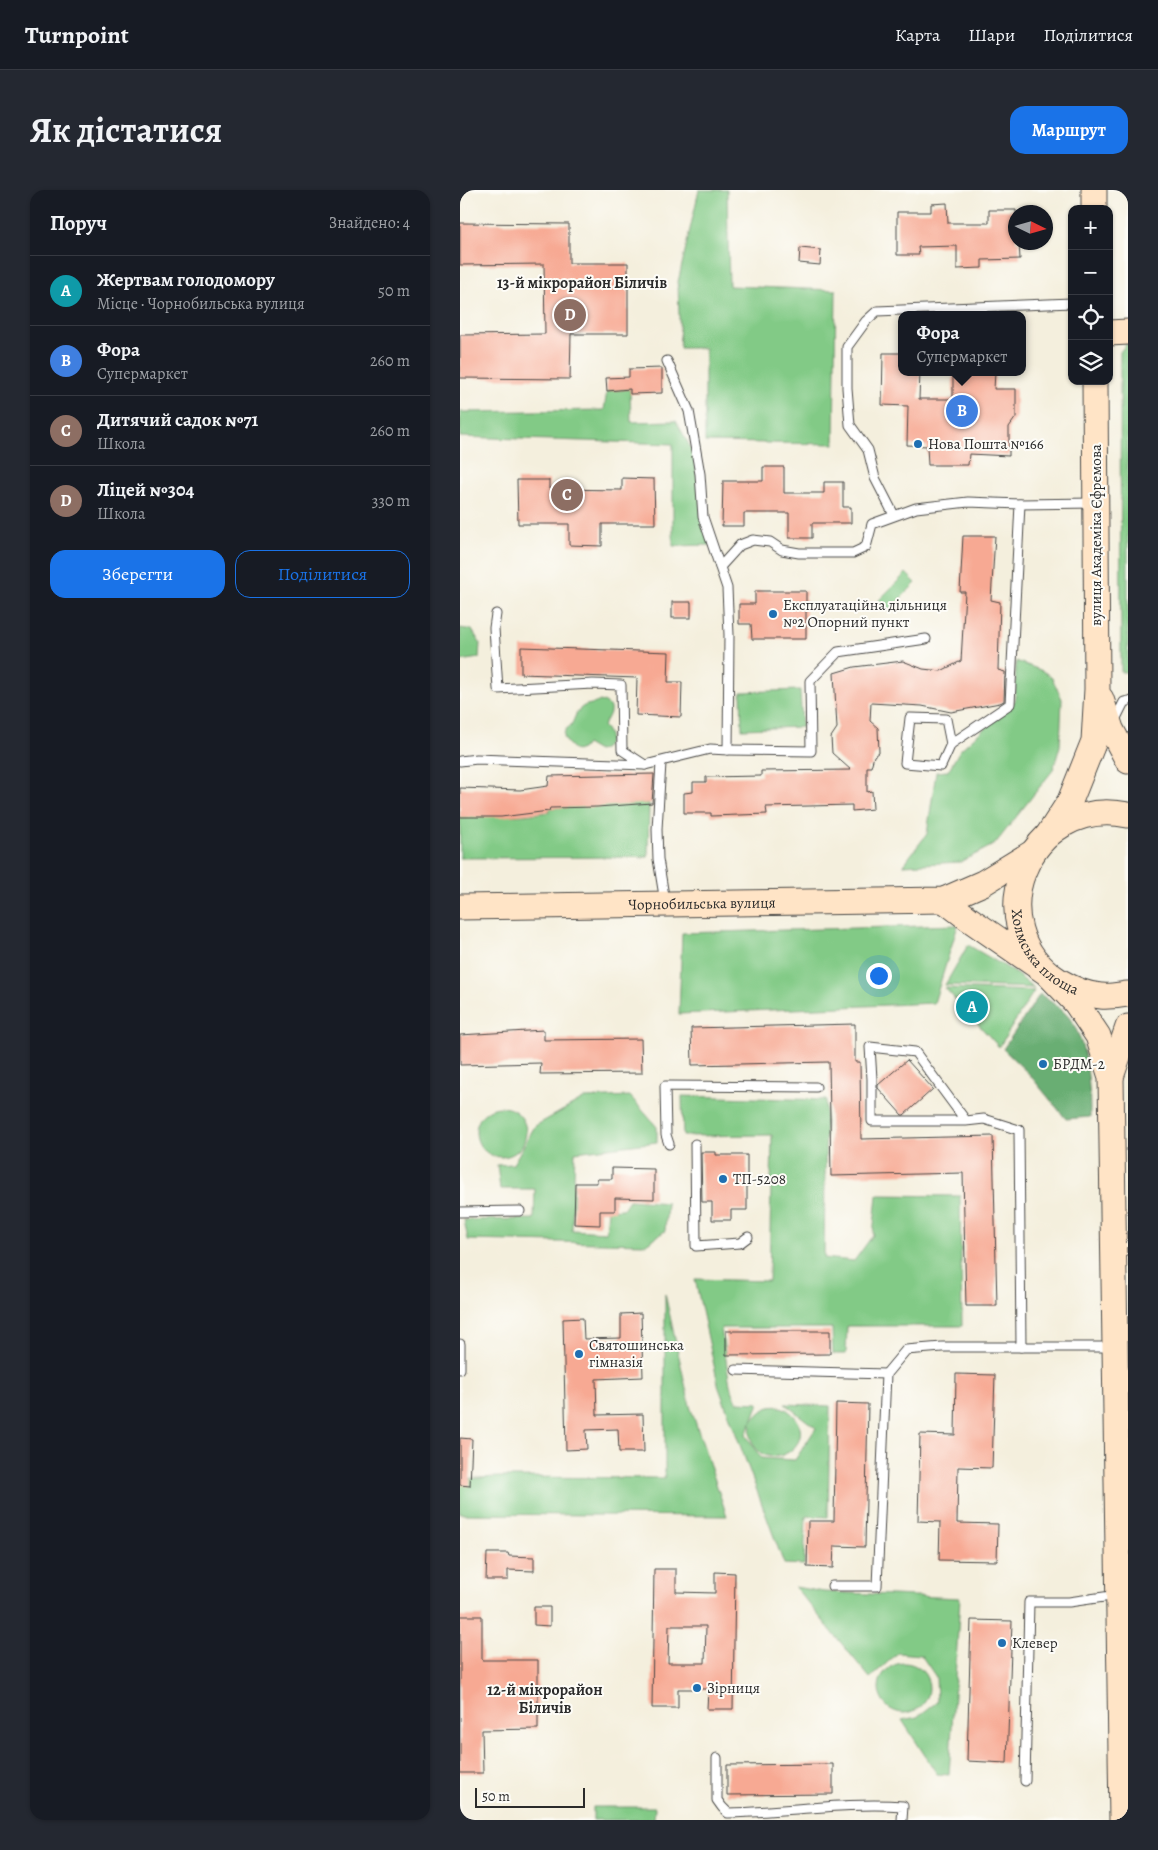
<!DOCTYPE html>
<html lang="uk">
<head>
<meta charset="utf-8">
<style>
	body { margin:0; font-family:Alegreya,serif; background:#242831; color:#f1f3f6 }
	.controls { position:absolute; right:15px; top:15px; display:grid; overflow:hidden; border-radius:10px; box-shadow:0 1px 4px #0004 }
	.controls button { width:45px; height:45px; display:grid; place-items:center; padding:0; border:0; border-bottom:1px solid #363941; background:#171b24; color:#f1f3f6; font:25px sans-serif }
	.compass { position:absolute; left:548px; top:15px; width:45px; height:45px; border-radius:50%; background:#171b24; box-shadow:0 1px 4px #0004; rotate:95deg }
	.scale { position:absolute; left:15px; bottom:12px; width:110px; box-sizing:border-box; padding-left:5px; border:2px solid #2b2b2b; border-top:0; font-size:14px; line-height:18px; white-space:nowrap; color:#2b2b2b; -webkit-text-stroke:4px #fdfcf7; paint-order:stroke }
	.you { position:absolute; left:418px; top:785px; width:18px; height:18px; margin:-12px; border:4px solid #fff; border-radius:50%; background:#1a73e8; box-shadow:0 0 0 8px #1a73e833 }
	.badge { display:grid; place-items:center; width:32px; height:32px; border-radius:50%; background:#1a73e8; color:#fff; font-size:16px; font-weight:700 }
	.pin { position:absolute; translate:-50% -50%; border:2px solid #fff; box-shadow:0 1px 5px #0006 }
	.popup { position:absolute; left:438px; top:121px; width:128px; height:65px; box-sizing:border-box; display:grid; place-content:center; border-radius:10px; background:#171b24; filter:drop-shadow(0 1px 4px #0005); font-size:16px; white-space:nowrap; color:#9ea1a6 }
	.popup b { font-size:19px; color:#f1f3f6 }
	.popup::after { content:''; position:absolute; left:50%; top:100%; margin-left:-10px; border:10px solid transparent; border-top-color:#171b24 }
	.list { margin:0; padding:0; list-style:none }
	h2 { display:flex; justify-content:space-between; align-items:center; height:65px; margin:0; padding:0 20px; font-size:21px }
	h2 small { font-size:16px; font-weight:400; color:#9ea1a6 }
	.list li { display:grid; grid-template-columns:32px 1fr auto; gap:15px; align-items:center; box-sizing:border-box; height:70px; padding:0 20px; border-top:1px solid #363941 }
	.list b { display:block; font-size:19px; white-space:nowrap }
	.list p { margin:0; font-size:16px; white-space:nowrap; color:#9ea1a6 }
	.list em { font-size:16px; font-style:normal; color:#9ea1a6 }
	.actions { display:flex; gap:10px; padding:15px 20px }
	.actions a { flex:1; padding:11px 0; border:1px solid #1a73e8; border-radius:15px; text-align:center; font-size:18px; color:#1a73e8 }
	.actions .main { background:#1a73e8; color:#fff }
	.icon { flex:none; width:28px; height:28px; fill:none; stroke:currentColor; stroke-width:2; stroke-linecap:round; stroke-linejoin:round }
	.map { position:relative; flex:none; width:668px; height:1630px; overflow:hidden; border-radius:15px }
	header { display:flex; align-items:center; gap:30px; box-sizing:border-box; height:70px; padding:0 25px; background:#171b24; border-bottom:1px solid #363941 }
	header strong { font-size:24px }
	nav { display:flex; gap:28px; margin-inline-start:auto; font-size:18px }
	.intro { display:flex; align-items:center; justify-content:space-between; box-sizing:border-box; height:120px; padding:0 30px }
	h1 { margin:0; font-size:35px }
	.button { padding:12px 22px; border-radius:15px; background:#1a73e8; color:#fff; font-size:18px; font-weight:700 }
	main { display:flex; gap:30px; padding:0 30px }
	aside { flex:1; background:#171b24; border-radius:15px; box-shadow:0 1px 4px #0004 }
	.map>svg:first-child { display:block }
	.green { fill:#82ca86; stroke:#567a58 }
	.forest { fill:#69ae73; stroke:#4a6c4f }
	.building { fill:#f7a993; fill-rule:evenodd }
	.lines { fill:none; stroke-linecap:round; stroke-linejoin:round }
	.lane-casing { stroke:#494846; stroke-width:11 }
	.secondary-casing { stroke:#494846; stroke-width:27 }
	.lane { stroke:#fff; stroke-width:9 }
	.secondary { stroke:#ffe4c6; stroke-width:25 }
	.poi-dot { fill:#1f6fb2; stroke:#fdfcf7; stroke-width:2 }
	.labels { text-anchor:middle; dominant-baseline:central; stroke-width:4; stroke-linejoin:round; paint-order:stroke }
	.poi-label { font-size:15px; fill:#2b2b2b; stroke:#fdfcf7; text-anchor:start }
	.street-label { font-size:15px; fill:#2b2b2b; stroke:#fdfcf7 }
	.neighbourhood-label { font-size:16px; font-weight:bold; fill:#2b2b2b; stroke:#fdfcf7 }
</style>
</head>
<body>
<header>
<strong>Turnpoint</strong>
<nav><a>Карта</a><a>Шари</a><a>Поділитися</a></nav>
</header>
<div class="intro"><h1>Як дістатися</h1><a class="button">Маршрут</a></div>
<main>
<aside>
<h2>Поруч<small>Знайдено: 4</small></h2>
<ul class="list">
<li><span class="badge" style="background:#0f9aa8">A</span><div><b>Жертвам голодомору</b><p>Місце · Чорнобильська вулиця</p></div><em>50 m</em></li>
<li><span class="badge" style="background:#3f7fe0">B</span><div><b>Фора</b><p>Супермаркет</p></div><em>260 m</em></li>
<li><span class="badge" style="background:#8d6e63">C</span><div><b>Дитячий садок №71</b><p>Школа</p></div><em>260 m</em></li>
<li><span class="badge" style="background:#8d6e63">D</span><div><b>Ліцей №304</b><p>Школа</p></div><em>330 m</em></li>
</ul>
<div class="actions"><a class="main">Зберегти</a><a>Поділитися</a></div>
</aside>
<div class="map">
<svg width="668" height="1630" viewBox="0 0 668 1630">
	<rect width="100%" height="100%" fill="#fdfcf7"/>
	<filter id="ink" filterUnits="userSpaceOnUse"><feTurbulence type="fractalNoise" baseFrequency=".02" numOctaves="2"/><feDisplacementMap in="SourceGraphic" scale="10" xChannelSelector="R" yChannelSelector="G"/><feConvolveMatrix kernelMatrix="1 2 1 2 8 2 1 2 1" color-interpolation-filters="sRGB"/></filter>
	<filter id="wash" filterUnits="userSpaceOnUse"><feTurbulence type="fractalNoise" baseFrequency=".0096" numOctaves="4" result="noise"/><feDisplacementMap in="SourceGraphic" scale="20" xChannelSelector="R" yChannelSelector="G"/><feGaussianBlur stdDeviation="1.12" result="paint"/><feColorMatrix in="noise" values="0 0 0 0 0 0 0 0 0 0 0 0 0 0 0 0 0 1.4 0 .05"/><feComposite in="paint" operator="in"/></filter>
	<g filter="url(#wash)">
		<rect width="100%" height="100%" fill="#f4efdd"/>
		<g class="green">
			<path d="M239,0h28l2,96 107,4 -2,154 -129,-2v-94h-25l-2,-66z"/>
			<path d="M668,152v330h-7l-1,-320z"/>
			<path d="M170,199l1,33 45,-1 17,31 17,93 -37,1v-102l-213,-7v-25l144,-2 3,-19z"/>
			<path d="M446,383l10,10 -28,28 -11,-9z"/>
			<path d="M0,438l12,2 8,13 -1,15 -19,3z"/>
			<path d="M556,471l27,10 9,7 10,21 -2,47 -7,24 -58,74 -34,18 -58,3 24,-31 9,-62 12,-1 12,-21 55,-49z"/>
			<path d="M340,500l2,37 -60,2 -1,-37z"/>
			<path d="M140,511c17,5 9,14 3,25 10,10 8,21 -5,25l-12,-7 -4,5 -6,2c-6,-5 -15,-12 -11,-20 2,-4 4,-3 6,-6 4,-6 4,-12 10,-17 6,-5 13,-3 19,-7z"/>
			<path d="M189,613l-1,54 -188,1v-41l64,-2 25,-3 1,-4z"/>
			<path d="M498,735l-24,78 -255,11 3,-81z"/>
			<path d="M508,755l43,25 23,18 -89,-3z"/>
			<path d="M485,798l89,3 -35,56z"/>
			<path d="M170,906l27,31v15l-82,10 -3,78 34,2 2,-22 15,-1 6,-9 38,3 -2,28 -19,13 -178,-4 -4,-20 70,-1 1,-30h-35l-3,-24 16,-1 22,-38 50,-28z"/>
			<path d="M222,906l144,4 -2,158 30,3 19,-26 4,-40 83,1 2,130h-115l-1,28h-13l-1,-26h-111l9,57 7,17 22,1 -7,18c8,-9 15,-17 29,-14 6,2 11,6 15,11 20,31 -32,56 -44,23 -3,-6 -1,-13 -1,-19l-5,13 15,23 34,2 21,-32 -31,-24 45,2 -2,111 -22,-1 -2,49 -20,-1 -65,-176 -24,-109 74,2 3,-146 -89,1z"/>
			<circle cx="41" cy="942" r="25"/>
			<path d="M205,1104l25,112 37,110 -267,-2v-35l39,-2 166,1z"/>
			<path d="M335,1397l29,5 136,6 -11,177 -12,-1 -35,-54 15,-3 20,-15 -1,-25 -15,-22 -23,-2 -28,25z"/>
			<circle cx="444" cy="1498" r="25"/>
			<path d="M133,1617h62l-1,13h-61z"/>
		</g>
		<path class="forest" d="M580,804c11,8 28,18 34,31 14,27 16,62 16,92l-24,2 -37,-45 -26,-25z"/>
		<g id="blocks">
			<g class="building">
				<path d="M487,13l1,20h41v-13h27v32h3l1,17 -38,1v8l-25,1v-23l-39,1 1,8h-22v-43h34v-8z"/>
				<path d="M0,33l109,1v39h59v71h-57l-1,45 -110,-1v-43l85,-1 -1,-70 -84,1z"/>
				<path d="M340,58l21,2 -1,15 -21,-2z"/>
				<path d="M423,163h19v19h18l-1,27h34v-27h42l-1,17h22v28l-7,10v29l-40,-2 -1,11h-40l-1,-19 -20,-1 1,-39 -26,-1z"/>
				<path d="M202,178v25l-32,1v-5l-23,2 -1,-13 23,-1v-8z"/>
				<path d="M303,277h21v26h40v-11h19v25h8v16h-39v15h-23v-25h-45v13h-22l1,-45h40z"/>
				<path d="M162,288l32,1 1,45h-53v22l-33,-1v-21h-51l-1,-44h32v9l73,1z"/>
				<path d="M503,346h32l-4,64 9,2 -2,68 7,2 -1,29 -4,2 -49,9 -29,-6 -51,-3 -1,18 8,7 1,24 -5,4 -3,11h-4v25l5,-1 1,18 -21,2v-6l-86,2 1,7 -56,2v-3h-27v-20l9,-1v-10h13v-5l55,-1v-5l90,-1 -19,-17 -1,-16 6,-9 -3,-55 20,-6 49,-6 20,8 18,2 20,-10 4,-69h-5z"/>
				<path d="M295,401h51v48h-54l-1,-15h-12v-20h16z"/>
				<rect x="212" y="412" width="19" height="16"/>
				<path d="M61,457l148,5 -1,30h14l-1,35 -45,-2 1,-37 -116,-4z"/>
				<path d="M194,584l-2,29 -55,4 -47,1 -1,3 -48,6h-41v-29l60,2 28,-4 1,-10z"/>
				<path d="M395,834v38h5l1,77 132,-3 4,170h-31l-3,-133 -132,3 -2,-114 -137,3 -1,-37z"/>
				<path d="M84,840v10l97,-1 1,34 -102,1 1,-11 -81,2v-30z"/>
				<path d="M447,870l26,29 -29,26h-2l-24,-27v-3z"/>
				<path d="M241,962h15v3h31v55h-16v10h-19v-18h-10z"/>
				<path d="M152,978l42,1v30l-39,-1v13h-15v14l-26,-1 1,-41h22v-4h15z"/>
				<path d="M181,1123l2,64 -47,2 1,36 46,-1 1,38h-25l-1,-23 -32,1 1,19 -21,1 -3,-131 20,-1 1,21 37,-1v-24z"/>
				<path d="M266,1141h104v23l-104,1z"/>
				<path d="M496,1184l39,1 -3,93 -34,-1 -1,56 41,1 -1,37 -58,-1 1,-38 -22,-1 2,-87 35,1z"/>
				<path d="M376,1213l32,1 -3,143 -31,-1 -1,22 -26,-1 1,-46h26z"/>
				<path d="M0,1248l12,1 -2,47 -10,-1z"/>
				<path d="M27,1363h21l1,3 25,1v14l-26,-1v10h-22z"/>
				<path d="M194,1379h22v23l39,1v-21l20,1 -2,136h-26l1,-20h-30v19h-26zM209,1436h37l-1,37h-37z"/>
				<path d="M74,1417h16v19l-16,-1z"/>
				<path d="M0,1426h22v44h56v69l-56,1 1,43h-23z"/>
				<path d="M511,1430l41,1 -5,142 -40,-2z"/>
				<path d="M373,1574v30l-106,1v-30z"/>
			</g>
		</g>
	</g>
	<g filter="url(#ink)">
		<use href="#blocks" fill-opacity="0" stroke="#494846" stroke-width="1"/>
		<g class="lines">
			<defs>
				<g id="lane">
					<path d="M434,325l-19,-37 -7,-28 -18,-25 -3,-37v-41l19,-26 11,-10 195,-8"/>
					<path d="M260,377l20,-22 13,-5 17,2 12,8 17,3h54l13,-6 6,-23 44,-16 52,-6 52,2 74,-1"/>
					<path d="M36,424l-2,14 4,61 95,-5 28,1 1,65 23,15"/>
					<path d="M654,532l10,-20 4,-1"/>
					<path d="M491,554l-5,-25 -36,-1 -5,45 36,3 10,-22 59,-40 10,-200"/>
					<path d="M268,560l83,1 -1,-70 28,-29 88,-13"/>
					<path d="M0,571l17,-2 168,6 65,-16 18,1 1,-115 -2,-47 -24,-71 -3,-43 -11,-63 -22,-50"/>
					<path d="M201,573l-4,66 1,30 7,43"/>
					<path d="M506,931l-51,-69 -45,-5 2,32v42h94l18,-2 35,11 2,217"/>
					<path d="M209,954l-3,-9 -1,-49 151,1"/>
					<path d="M235,954l1,102 44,-3 8,-6"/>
					<path d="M0,1022l60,-1"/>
					<path d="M0,1154v25"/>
					<path d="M276,1180l150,4"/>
					<path d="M372,1396h45l9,-212 20,-24 36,-3h170"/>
					<path d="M257,1568v42l5,7 6,6c58,-1 117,-11 175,-7l-1,14"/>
					<path d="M565,1591l4,-179h40l49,-7"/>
				</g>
				<g id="secondary">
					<path d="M634,0v19"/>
					<path d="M649,143l19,-1"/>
					<path d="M641,509l10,30 17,32"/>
					<path id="s1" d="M668,625c-100,-21 -154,112 -69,166 12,7 27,14 42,15 9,1 18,-1 27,-2"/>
					<path d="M588,645l22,-34 24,-60 3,-52 -2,-308"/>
					<path d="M484,710l25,19 78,54 29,30 22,33 13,41 11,743"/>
					<path id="s2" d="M0,717l484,-7 39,-17 49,-30"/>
					<path d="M651,887l17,-50"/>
				</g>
			</defs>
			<use href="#lane" class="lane-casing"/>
			<use href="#secondary" class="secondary-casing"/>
			<use href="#lane" class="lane"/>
			<use href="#secondary" class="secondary"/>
		</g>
	</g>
	<g class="poi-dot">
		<circle cx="458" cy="254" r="5"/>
		<circle cx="313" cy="424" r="5"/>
		<circle cx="583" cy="874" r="5"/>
		<circle cx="263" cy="989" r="5"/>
		<circle cx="119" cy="1164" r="5"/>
		<circle cx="542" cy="1453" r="5"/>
		<circle cx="237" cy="1498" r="5"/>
	</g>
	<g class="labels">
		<g class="poi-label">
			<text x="468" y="254">Нова Пошта №166</text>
			<text x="323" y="415">Експлуатаційна дільниця<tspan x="323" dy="17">№2 Опорний пункт</tspan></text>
			<text x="593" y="874">БРДМ-2</text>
			<text x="273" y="989">ТП-5208</text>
			<text x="129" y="1155">Святошинська<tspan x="129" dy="17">гімназія</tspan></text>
			<text x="552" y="1453">Клевер</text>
			<text x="247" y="1498">Зірниця</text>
		</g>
		<g class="street-label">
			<text transform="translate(636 345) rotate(-90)">вулиця Академіка Єфремова</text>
			<text stroke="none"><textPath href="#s2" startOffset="242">Чорнобильська вулиця</textPath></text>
			<text stroke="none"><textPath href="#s1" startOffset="222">Холмська площа</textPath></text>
		</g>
		<g class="neighbourhood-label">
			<text x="122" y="93">13-й мікрорайон Біличів</text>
			<text x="85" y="1500">12-й мікрорайон<tspan x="85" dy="18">Біличів</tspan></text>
		</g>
	</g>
</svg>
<div class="controls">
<button>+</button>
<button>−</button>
<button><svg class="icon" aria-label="locate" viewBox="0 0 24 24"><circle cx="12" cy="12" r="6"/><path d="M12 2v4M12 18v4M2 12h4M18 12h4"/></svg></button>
<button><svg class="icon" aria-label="layers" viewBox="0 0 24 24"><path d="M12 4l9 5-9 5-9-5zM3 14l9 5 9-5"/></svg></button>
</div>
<svg class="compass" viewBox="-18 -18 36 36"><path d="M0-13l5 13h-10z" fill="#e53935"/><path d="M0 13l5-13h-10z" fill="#9ea1a6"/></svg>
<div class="scale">50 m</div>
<div class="you"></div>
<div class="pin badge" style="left:512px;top:817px;background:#0f9aa8">A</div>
<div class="pin badge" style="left:502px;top:221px;background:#3f7fe0">B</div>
<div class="popup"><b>Фора</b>Супермаркет</div>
<div class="pin badge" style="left:107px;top:305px;background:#8d6e63">C</div>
<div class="pin badge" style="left:110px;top:125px;background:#8d6e63">D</div>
</div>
</main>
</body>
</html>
